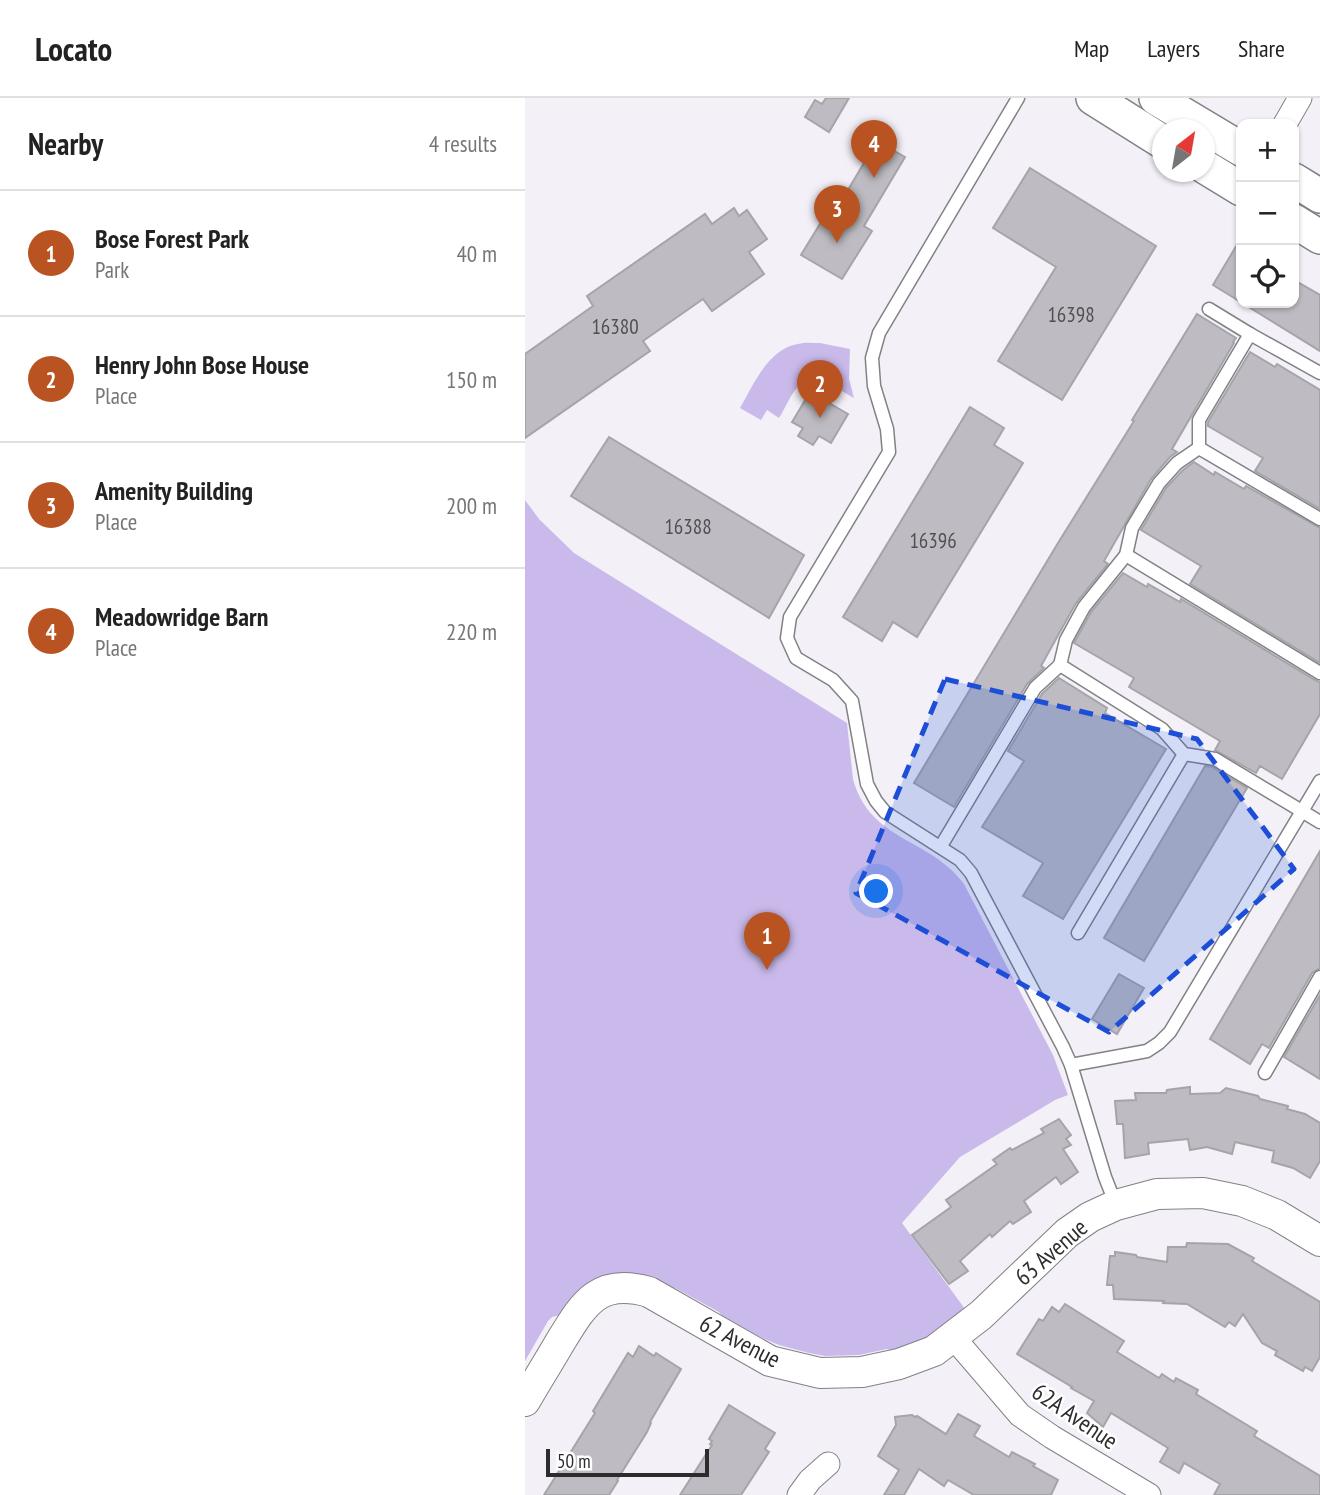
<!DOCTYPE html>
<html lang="en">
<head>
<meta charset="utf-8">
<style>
	body { margin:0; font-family:"PT Sans Narrow",sans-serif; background:#f6f6f6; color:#222 }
	.controls { position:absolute; right:21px; top:21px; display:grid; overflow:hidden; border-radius:14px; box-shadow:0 2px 5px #0004 }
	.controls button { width:63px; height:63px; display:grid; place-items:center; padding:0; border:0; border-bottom:2px solid #e0e0e0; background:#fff; color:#222; font:35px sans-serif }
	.compass { position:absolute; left:627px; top:21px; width:63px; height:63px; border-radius:50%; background:#fff; box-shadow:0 2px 5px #0004; rotate:31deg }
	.scale { position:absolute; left:21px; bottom:18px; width:163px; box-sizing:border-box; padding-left:7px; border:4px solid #2c2b2e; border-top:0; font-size:19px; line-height:24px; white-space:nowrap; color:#2c2b2e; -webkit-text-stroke:5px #fff; paint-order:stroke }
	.you { position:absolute; left:352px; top:794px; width:24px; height:24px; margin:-18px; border:5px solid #fff; border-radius:50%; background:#1a73e8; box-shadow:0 0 0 10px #1a73e833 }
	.badge { display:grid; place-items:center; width:46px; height:46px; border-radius:50%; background:#b95422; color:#fff; font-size:23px; font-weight:700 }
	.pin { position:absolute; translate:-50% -58px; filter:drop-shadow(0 2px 4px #0008) }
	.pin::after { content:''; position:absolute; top:37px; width:24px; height:21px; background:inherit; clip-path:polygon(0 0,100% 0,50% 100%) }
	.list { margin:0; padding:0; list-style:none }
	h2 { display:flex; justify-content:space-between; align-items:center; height:91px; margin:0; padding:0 28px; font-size:30px }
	h2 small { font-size:23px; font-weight:400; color:#767676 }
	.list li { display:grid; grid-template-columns:46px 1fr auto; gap:21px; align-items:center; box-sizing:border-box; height:126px; padding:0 28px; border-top:2px solid #e0e0e0 }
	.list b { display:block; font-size:26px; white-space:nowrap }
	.list p { margin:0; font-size:23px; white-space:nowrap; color:#767676 }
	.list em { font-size:23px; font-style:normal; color:#767676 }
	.icon { flex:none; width:38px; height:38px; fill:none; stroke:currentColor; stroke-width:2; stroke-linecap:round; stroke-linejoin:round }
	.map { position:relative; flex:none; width:795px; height:1397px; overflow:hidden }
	header { display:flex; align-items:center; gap:42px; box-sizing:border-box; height:98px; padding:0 35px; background:#fff; border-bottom:2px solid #e0e0e0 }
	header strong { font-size:33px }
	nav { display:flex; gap:38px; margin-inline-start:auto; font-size:24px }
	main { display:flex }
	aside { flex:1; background:#fff }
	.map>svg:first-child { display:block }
	.green { fill:#cabaeb }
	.building { fill:#bebcc2; stroke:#a5a4a9; stroke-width:2 }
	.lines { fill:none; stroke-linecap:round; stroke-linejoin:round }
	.service-casing { stroke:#828186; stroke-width:15 }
	.minor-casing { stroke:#828186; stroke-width:25 }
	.tertiary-casing { stroke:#828186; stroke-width:32 }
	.secondary-casing { stroke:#828186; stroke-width:36 }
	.service { stroke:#fff; stroke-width:12 }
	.minor { stroke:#fff; stroke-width:23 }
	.tertiary { stroke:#fff; stroke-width:30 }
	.secondary { stroke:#fff; stroke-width:33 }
	.marked { fill:#1d4ed8; fill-opacity:0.2; stroke:#1d4ed8; stroke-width:5; stroke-dasharray:14 9; stroke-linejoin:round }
	.labels { text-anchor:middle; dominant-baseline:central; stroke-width:5; stroke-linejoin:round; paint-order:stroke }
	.number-label { font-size:21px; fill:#504f53 }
	.street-label { font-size:24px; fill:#2c2b2e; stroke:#fff }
</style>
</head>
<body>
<header>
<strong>Locato</strong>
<nav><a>Map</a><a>Layers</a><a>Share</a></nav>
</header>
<main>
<aside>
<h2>Nearby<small>4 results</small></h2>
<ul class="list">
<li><span class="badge">1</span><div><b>Bose Forest Park</b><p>Park</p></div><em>40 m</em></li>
<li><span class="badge">2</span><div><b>Henry John Bose House</b><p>Place</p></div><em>150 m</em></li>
<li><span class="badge">3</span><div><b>Amenity Building</b><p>Place</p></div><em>200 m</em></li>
<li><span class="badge">4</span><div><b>Meadowridge Barn</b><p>Place</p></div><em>220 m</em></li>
</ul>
</aside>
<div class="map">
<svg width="795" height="1397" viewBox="0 0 795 1397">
	<rect width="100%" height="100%" fill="#f3f1f7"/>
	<g class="green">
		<path d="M295,245l30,6 -1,30 5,19c-13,-7 -38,-25 -53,-14 -8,5 -16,25 -22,34l-12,-8 -6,10 -21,-12c14,-24 28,-59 58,-64 7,-2 15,-1 22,-1z"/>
		<path d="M0,402l14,19 35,34 273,170 6,56c17,63 78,59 111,105l89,171 15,40 -13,5 -95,57 -58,66 66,90 -17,14 -53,25 -11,-3 -28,6 -34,1 -16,-3 -30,-8 -51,-21 -9,-12 -44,-24 -123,29 -4,4 -23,40z"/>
	</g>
	<g class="building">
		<path d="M301,0h23l-20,34 -24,-15 10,-17 7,4z"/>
		<path d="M352,43l28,16 -41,69 8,5 -30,48 -41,-24 30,-49 5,4z"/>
		<path d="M505,70l126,78 -94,154 -64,-39 58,-94 -63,-39z"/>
		<path d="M209,110l5,8 8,-6 20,29 -18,13 15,22 -52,37 -9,-12 -60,42 7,10 -125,87v-84l68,-48 -6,-10 118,-82 7,10z"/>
		<path d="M716,140v65h53v-23l26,15v56l-107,-66z"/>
		<path d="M672,216l39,24 -3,4 1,1 -62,106 5,3 -7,5 -19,22 -47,82 4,3 -32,39 -35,63 3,2 -17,16 -73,123 -40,-24 144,-240 76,-122 -2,-1z"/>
		<path d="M725,254l25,15 2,-3 43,26v119l-65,-38 8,-13 -55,-32v-4z"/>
		<path d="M285,294l38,22 -17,29 -12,-7 -6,9 -15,-9 5,-8 -11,-6z"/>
		<path d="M445,309l34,21 -10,17 29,18 -106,174 -24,-15 -11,19 -39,-24z"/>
		<path d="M84,339l195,118 -35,63 -198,-122z"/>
		<path d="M669,364l20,13 1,-3 29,17 2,-3 74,42v135l-130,-79 11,-18 -60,-36 25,-42 17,-18z"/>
		<path d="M598,475l24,14 1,-3 32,18 1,-3 134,81 5,2v32l-38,65 -22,-13 -4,7 -41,-23 5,-9 -91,-54 5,-9 -60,-35 17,-31z"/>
		<path d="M534,580l48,30 -2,5 61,36 -103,170 -40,-23 20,-33 -61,-36 42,-66 -16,-10 34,-57z"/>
		<path d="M680,668l7,1 35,21 -103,173 -40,-23z"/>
		<path d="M795,753v117l-8,5 -43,75 -7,-4 -12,20 -40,-25z"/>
		<path d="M594,876l25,14 -27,46 -25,-15z"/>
		<path d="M795,897v84l-36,-22z"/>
		<path d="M665,989v7l30,-1 6,-5 32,8 2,3 28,7 -1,3 18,5 15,9v38l-10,17 -17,-10 -21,-6 2,-11 -39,-9 -3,12 -25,-7 -17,3 -2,-11 -40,4 1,11 -24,4 -2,-34h-6l-2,-23 21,-1 -1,-7h31l1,-3z"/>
		<path d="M534,1021l12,16 -5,4 5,6 -8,4 15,23 -17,12 -5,-7 -32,24 7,11 -18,12 -3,-3 -18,16 -2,-3 -30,27 8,10 -19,13 -37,-49 39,-28 -5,-7 51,-36 -4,-4 17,-12 2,2 32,-17 -3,-4z"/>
		<path d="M662,1145l41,1 26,14 -2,3 68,41v55l-8,14 -7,-4 -2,4 -28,-16 2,-4 -15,-8 -19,-29 -8,12 -6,-4 -4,5 -38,-23 -24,-1 1,-2 -50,-2 -1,-14h-6l3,-29h5v-4l21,3 1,2 30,5 1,-15h18z"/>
		<path d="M540,1206l59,37 -7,11 42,26 3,-4 12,8 2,-4 22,12 -2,4 61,37 -3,5 66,40v19h-106l6,-11 -36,-21 -5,10 -19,-11 8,-14 -57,-35 -8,14 -16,-14 7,-12 -23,-13 1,-1 -55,-33 22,-35 4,2 9,-14 7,5z"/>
		<path d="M114,1248l15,10 2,-3 25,16 -31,53 1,1 -4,9 -30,48 1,1 -9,14h-65l51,-82 -2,-2 35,-58 5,4z"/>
		<path d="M204,1307l46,28 -10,16 4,3 -28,43h-61l32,-50 -2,-1 2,-3 -3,-2z"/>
		<path d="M433,1316l22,12 -6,10 35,21 3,-5 23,12 -2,2 25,14 -7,15h-77l-26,-15 -4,6 -25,-17 -15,26h-20l15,-25 -21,-14 18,-31 -1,-8 17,-2 3,2 2,-1 29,18z"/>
	</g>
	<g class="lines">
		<defs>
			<g id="service">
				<path d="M493,0l-139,235 -7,25 2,28 13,43 2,23 -99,165 -3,21 9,20 37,22 19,21 15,83 9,17 9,11 75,48 11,13 92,174 8,18 34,112 11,28"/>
				<path d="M684,211l41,25 70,39"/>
				<path d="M674,350v-28l51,-86"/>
				<path d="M795,421l-121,-71 -22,15 -18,20 -27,45 -6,27 -42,52 -18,33 -6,25 102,64 22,25 31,5 105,63"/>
				<path d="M601,457l194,118"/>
				<path d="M416,748l94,-158 25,-23"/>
				<path d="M553,835l106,-179"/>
				<path d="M546,967l76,-14 12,-8 11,-11 150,-251"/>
				<path d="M740,975l55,-96"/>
			</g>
			<g id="minor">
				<path d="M760,26l15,-26"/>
				<path d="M428,1239l67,78 32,22 97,58"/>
				<path d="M274,1397l11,-15 18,-16"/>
			</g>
			<path id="tertiary" d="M0,1303c11,-19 23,-38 34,-57 24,-39 38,-67 90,-52l121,69 50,12 42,-1 37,-8 35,-13 47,-36 86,-82 23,-16 26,-12 41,-11 46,-1 39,8 35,14 43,26"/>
			<g id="secondary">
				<path d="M568,0l70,44"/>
				<path d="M631,0l85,51"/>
				<path d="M680,69l36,22"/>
				<path d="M769,82l26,16"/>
				<path d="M769,123l26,16"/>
			</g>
		</defs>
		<use href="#service" class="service-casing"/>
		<use href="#minor" class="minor-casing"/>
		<use href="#tertiary" class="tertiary-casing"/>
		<use href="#secondary" class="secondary-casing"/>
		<use href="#service" class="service"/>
		<use href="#minor" class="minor"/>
		<use href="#tertiary" class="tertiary"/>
		<use href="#secondary" class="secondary"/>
	</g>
	<path class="marked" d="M420,581l252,60 97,130 -185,163 -253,-139z"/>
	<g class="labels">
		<g class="number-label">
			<text x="546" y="216">16398</text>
			<text x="90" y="228">16380</text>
			<text x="163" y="428">16388</text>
			<text x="408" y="442">16396</text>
		</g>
		<g class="street-label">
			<text transform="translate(526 1154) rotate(-41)">63 Avenue</text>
			<text transform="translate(215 1243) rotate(27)">62 Avenue</text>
			<text transform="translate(550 1318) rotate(34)">62A Avenue</text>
		</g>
	</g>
</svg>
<div class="controls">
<button>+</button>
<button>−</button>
<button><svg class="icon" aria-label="locate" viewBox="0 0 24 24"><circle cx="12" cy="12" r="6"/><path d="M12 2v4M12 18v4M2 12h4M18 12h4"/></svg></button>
</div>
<svg class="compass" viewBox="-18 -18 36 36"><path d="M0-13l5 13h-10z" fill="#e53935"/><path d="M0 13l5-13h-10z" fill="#767676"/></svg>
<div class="scale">50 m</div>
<div class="you"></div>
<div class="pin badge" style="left:242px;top:872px">1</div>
<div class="pin badge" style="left:295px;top:320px">2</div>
<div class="pin badge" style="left:312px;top:145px">3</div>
<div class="pin badge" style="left:349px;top:80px">4</div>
</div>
</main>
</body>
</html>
